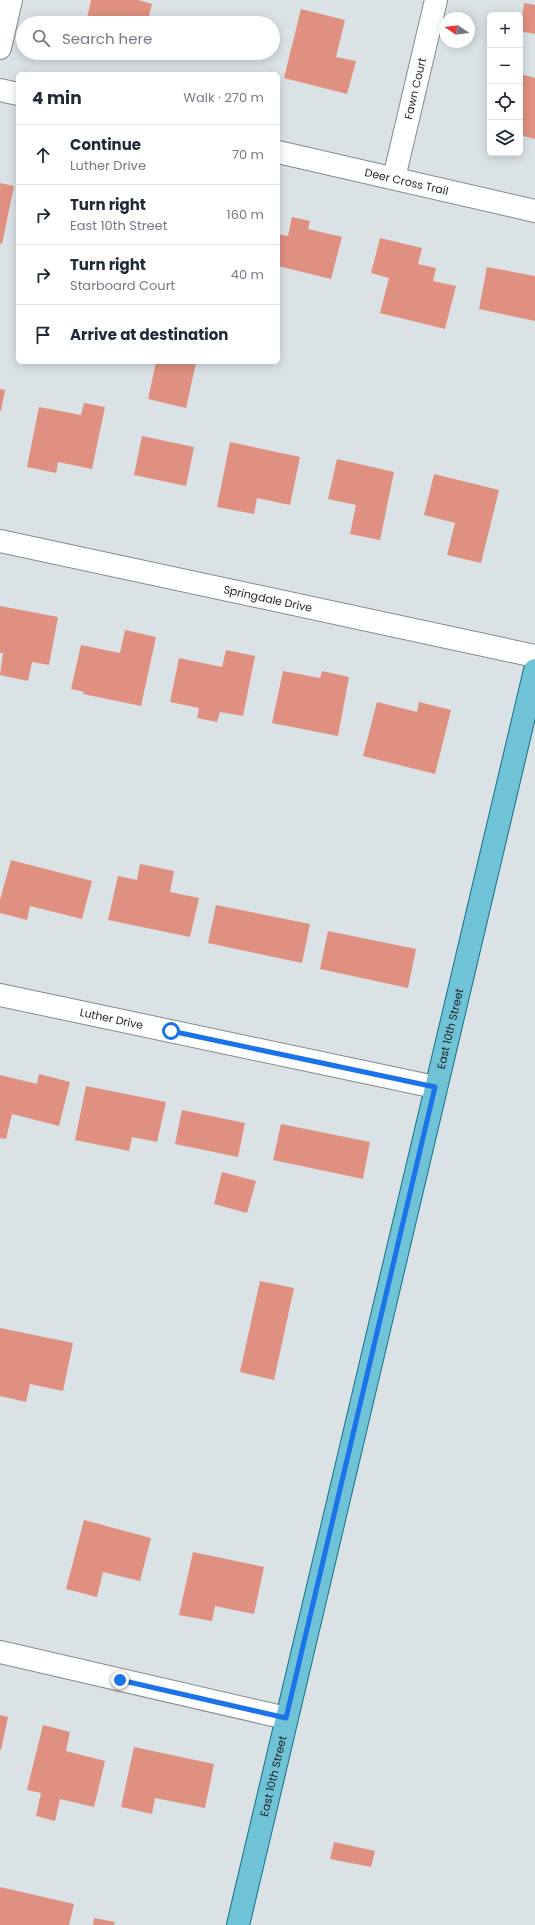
<!DOCTYPE html>
<html lang="en">
<head>
<meta charset="utf-8">
<style>
	body { margin:0; font-family:Poppins,sans-serif; background:#f6f6f7; color:#1f2937 }
	.controls { position:absolute; right:12px; top:12px; display:grid; overflow:hidden; border-radius:6px; box-shadow:0 2px 10px #0003 }
	.controls button { width:36px; height:36px; display:grid; place-items:center; padding:0; border:0; border-bottom:1px solid #e0e1e3; background:#fff; color:#1f2937; font:20px sans-serif }
	.compass { position:absolute; left:439px; top:12px; width:36px; height:36px; border-radius:50%; background:#fff; box-shadow:0 2px 10px #0003; rotate:283deg }
	.stop { position:absolute; width:12px; height:12px; margin:-9px; border:3px solid #1a73e8; border-radius:50%; background:#fff }
	.stop.end { background:#1a73e8; border-color:#fff; box-shadow:0 1px 4px #0008 }
	.list { margin:0; padding:0; list-style:none }
	h2 { display:flex; justify-content:space-between; align-items:center; height:52px; margin:0; padding:0 16px; font-size:17px }
	h2 small { font-size:13px; font-weight:400; color:#747a83 }
	.list li { display:grid; grid-template-columns:26px 1fr auto; gap:12px; align-items:center; box-sizing:border-box; height:60px; padding:0 16px; border-top:1px solid #e0e1e3 }
	.list b { display:block; font-size:15px; white-space:nowrap }
	.list p { margin:0; font-size:13px; white-space:nowrap; color:#747a83 }
	.list em { font-size:13px; font-style:normal; color:#747a83 }
	.icon { flex:none; width:22px; height:22px; fill:none; stroke:currentColor; stroke-width:2; stroke-linecap:round; stroke-linejoin:round }
	.map { position:relative; flex:none; width:535px; height:1925px; overflow:hidden }
	.search { position:absolute; background:#fff; box-shadow:0 2px 10px #0003; left:16px; top:16px; width:264px; height:44px; display:flex; align-items:center; gap:10px; box-sizing:border-box; padding:0 14px; border-radius:22px; color:#747a83; font-size:15px }
	.panel { position:absolute; background:#fff; box-shadow:0 2px 10px #0003; left:16px; top:72px; width:264px; height:292px; border-radius:6px }
	.map>svg:first-child { display:block }
	.building { fill:#df9081 }
	.lines { fill:none; stroke-linecap:round; stroke-linejoin:round }
	.minor-casing { stroke:#838a8d; stroke-width:24 }
	.major-casing { stroke:#157085; stroke-width:24 }
	.minor { stroke:#fff; stroke-width:22 }
	.major { stroke:#70c2d6; stroke-width:22 }
	.route { stroke:#1a73e8; stroke-width:5 }
	.labels { text-anchor:middle; dominant-baseline:central; stroke-width:4; stroke-linejoin:round; paint-order:stroke }
	.street-label { font-size:11px; fill:#1e2122; stroke:#e8f0f2 }
</style>
</head>
<body>
<div class="map">
<svg width="535" height="1925" viewBox="0 0 535 1925">
	<rect width="100%" height="100%" fill="#dbe2e5"/>
	<g class="building">
		<path d="M91,0h47l14,4 -5,19h-61z"/>
		<path d="M524,3l11,2v29l-15,-3z"/>
		<path d="M301,9l44,11 -9,37 20,4 -9,33 -63,-16z"/>
		<path d="M520,74l15,4v61l-15,-4z"/>
		<path d="M0,183l14,3 -12,58 -2,-1z"/>
		<path d="M292,217l18,4 -2,8 34,8 -11,42 -53,-13 2,-17h-2v-15l10,2z"/>
		<path d="M380,238l42,10 -4,16 18,4 -3,13 23,5 -11,43 -65,-16 9,-35 -18,-5z"/>
		<path d="M487,267l48,9v45l-56,-12z"/>
		<path d="M156,362l40,1 -10,45 -38,-9z"/>
		<path d="M0,389l5,1 -4,21h-1z"/>
		<path d="M84,403l21,4 -13,62 -34,-7 -2,11 -29,-6 12,-60 42,8z"/>
		<path d="M142,436l52,11 -8,39 -52,-11z"/>
		<path d="M230,442l70,15 -10,48 -33,-7 -3,16 -37,-7z"/>
		<path d="M337,459l57,13 -14,68 -30,-6 6,-29 -28,-6z"/>
		<path d="M434,474l65,16 -18,73 -34,-8 8,-32 -31,-8z"/>
		<path d="M0,606l58,11 -9,48 -17,-3 -4,19 -28,-6 3,-22h-3z"/>
		<path d="M125,630l31,7 -15,69 -58,-12 1,-2 -13,-3 10,-44 39,8z"/>
		<path d="M226,650l29,6 -12,60 -23,-4 -3,10 -20,-4 2,-10 -29,-6 9,-44 43,9z"/>
		<path d="M283,671l37,7 2,-7 27,6 -11,59 -66,-13z"/>
		<path d="M377,702l40,10 2,-10 32,8 -16,64 -72,-18z"/>
		<path d="M11,860l81,21 -10,38 -52,-13 -3,14 -27,-7v-13z"/>
		<path d="M140,864l34,7 -4,21 29,6 -9,39 -82,-17 10,-44 19,4z"/>
		<path d="M216,905l94,19 -8,39 -94,-20z"/>
		<path d="M328,931l88,18 -8,39 -88,-19z"/>
		<path d="M39,1074l31,8 -11,44 -47,-12 -6,25 -6,-1v-63l37,9z"/>
		<path d="M86,1086l80,16 -9,40 -25,-5 -3,14 -54,-11z"/>
		<path d="M182,1110l63,13 -7,34 -63,-13z"/>
		<path d="M281,1124l89,18 -7,37 -90,-19z"/>
		<path d="M222,1172l34,9 -9,32 -33,-9z"/>
		<path d="M260,1281l34,7 -20,92 -34,-8z"/>
		<path d="M0,1328l73,15 -10,48 -33,-7 -4,18 -26,-6z"/>
		<path d="M84,1520l67,18 -11,43 -37,-9 -6,25 -31,-8z"/>
		<path d="M193,1552l71,15 -10,47 -39,-8 -3,15 -33,-6z"/>
		<path d="M0,1715l8,2 -7,33h-1z"/>
		<path d="M43,1725l27,7 -4,19 39,10 -11,46 -34,-8 -5,22 -19,-5 5,-23 -14,-3z"/>
		<path d="M134,1747l80,17 -9,44 -50,-10 -3,16 -31,-7z"/>
		<path d="M334,1842l41,9 -4,16 -41,-8z"/>
		<path d="M0,1887l74,17 -5,21h-69z"/>
		<path d="M94,1918l21,4 -1,3h-21z"/>
	</g>
	<g class="lines">
		<defs>
			<g id="minor">
				<path d="M0,48l11,-48"/>
				<path d="M0,90l18,4"/>
				<path id="s1" d="M278,152l257,59"/>
				<path id="s2" d="M394,178l42,-178"/>
				<path id="s3" d="M0,541l535,115"/>
				<path id="s4" d="M0,995l435,92"/>
				<path d="M0,1652l286,66"/>
			</g>
			<g id="major">
				<path id="s5" d="M238,1925l297,-1255"/>
			</g>
		</defs>
		<use href="#minor" class="minor-casing"/>
		<use href="#major" class="major-casing"/>
		<use href="#minor" class="minor"/>
		<use href="#major" class="major"/>
	</g>
	<g class="lines">
		<path class="route" d="M120,1680l166,38 149,-631 -264,-56"/>
	</g>
	<g class="labels">
		<g class="street-label">
			<text stroke="none"><textPath href="#s2" startOffset="92">Fawn Court</textPath></text>
			<text stroke="none"><textPath href="#s1" startOffset="132">Deer Cross Trail</textPath></text>
			<text stroke="none"><textPath href="#s3" startOffset="274">Springdale Drive</textPath></text>
			<text stroke="none"><textPath href="#s4" startOffset="114">Luther Drive</textPath></text>
			<text stroke="none"><textPath href="#s5" startOffset="921">East 10th Street</textPath></text>
			<text stroke="none"><textPath href="#s5" startOffset="153">East 10th Street</textPath></text>
		</g>
	</g>
</svg>
<div class="controls">
<button>+</button>
<button>−</button>
<button><svg class="icon" aria-label="locate" viewBox="0 0 24 24"><circle cx="12" cy="12" r="6"/><path d="M12 2v4M12 18v4M2 12h4M18 12h4"/></svg></button>
<button><svg class="icon" aria-label="layers" viewBox="0 0 24 24"><path d="M12 4l9 5-9 5-9-5zM3 14l9 5 9-5"/></svg></button>
</div>
<svg class="compass" viewBox="-18 -18 36 36"><path d="M0-13l5 13h-10z" fill="#e53935"/><path d="M0 13l5-13h-10z" fill="#747a83"/></svg>
<div class="stop" style="left:171px;top:1031px"></div>
<div class="stop end" style="left:120px;top:1680px"></div>
<div class="search"><svg class="icon" aria-label="search" viewBox="0 0 24 24"><circle cx="10" cy="10" r="6"/><path d="M15 15l6 6"/></svg>Search here</div>
<section class="panel">
<h2>4 min<small>Walk · 270 m</small></h2>
<ul class="list">
<li><svg class="icon" aria-label="ahead" viewBox="0 0 24 24"><path d="M12 20V5M6 11l6-6 6 6"/></svg><div><b>Continue</b><p>Luther Drive</p></div><em>70 m</em></li>
<li><svg class="icon" aria-label="right" viewBox="0 0 24 24"><path d="M7 20v-9h11M14 6l5 5-5 5"/></svg><div><b>Turn right</b><p>East 10th Street</p></div><em>160 m</em></li>
<li><svg class="icon" aria-label="right" viewBox="0 0 24 24"><path d="M7 20v-9h11M14 6l5 5-5 5"/></svg><div><b>Turn right</b><p>Starboard Court</p></div><em>40 m</em></li>
<li><svg class="icon" aria-label="arrive" viewBox="0 0 24 24"><path d="M6 21V4h12l-3 4 3 4H6"/></svg><div><b>Arrive at destination</b></div></li>
</ul>
</section>
</div>
</body>
</html>
